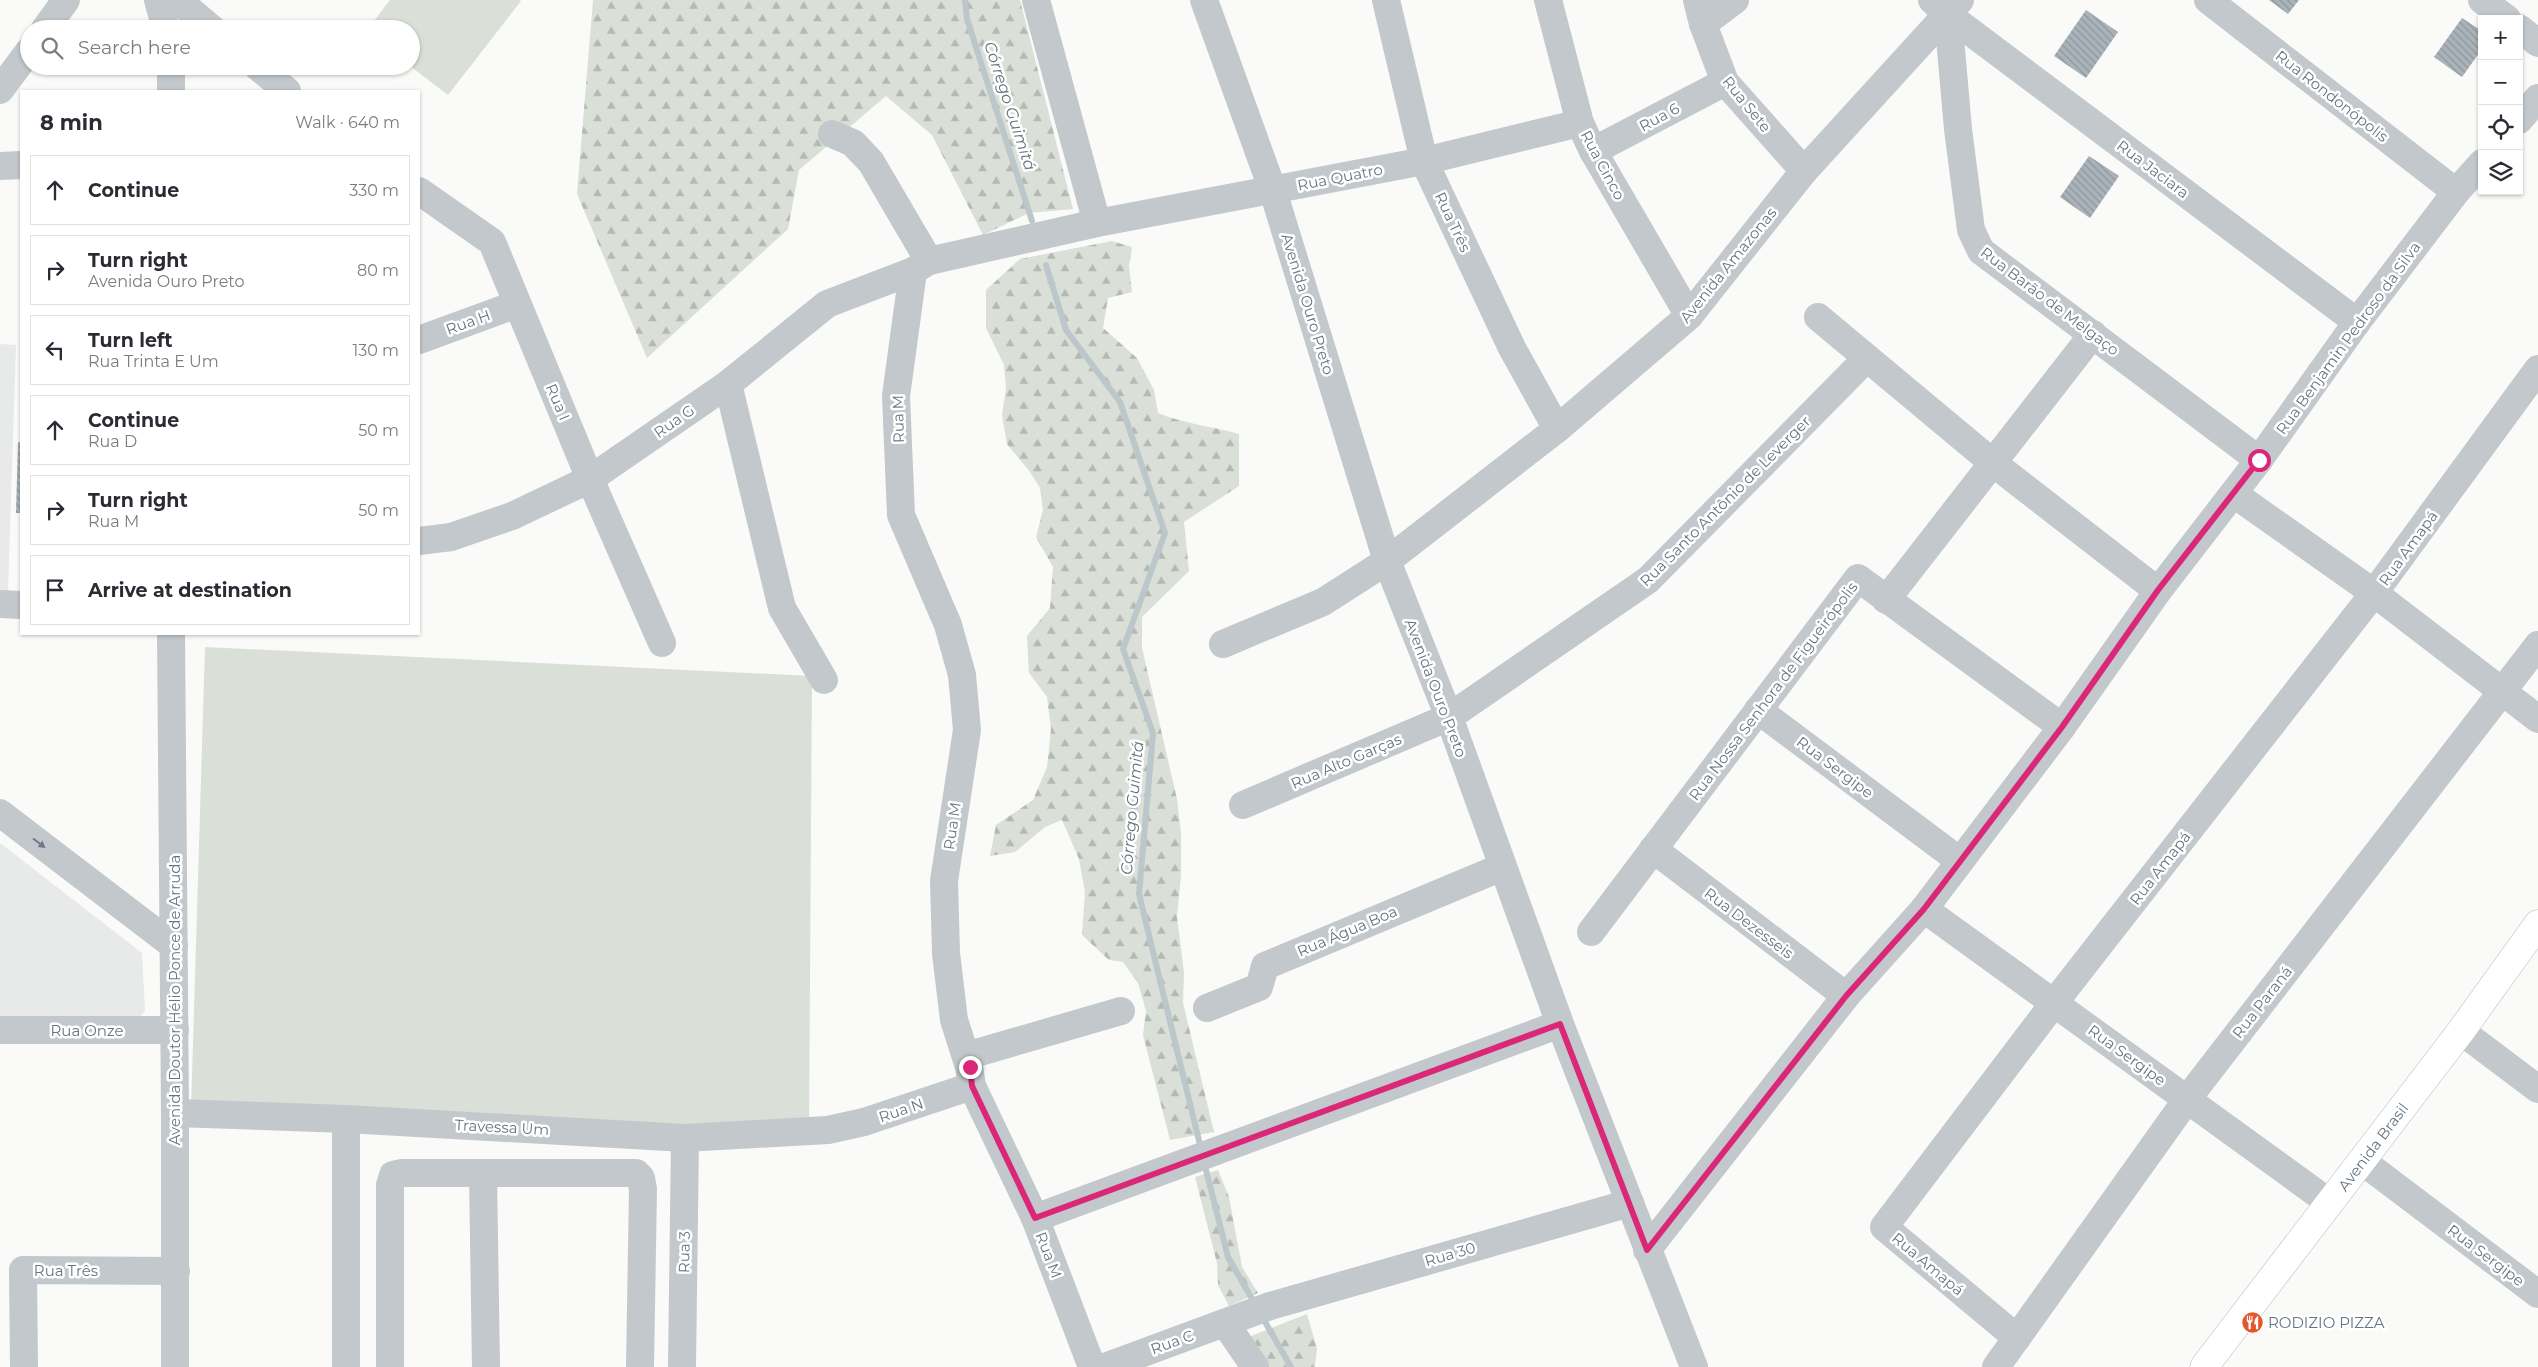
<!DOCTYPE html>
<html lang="en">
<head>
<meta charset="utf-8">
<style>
	body { margin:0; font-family:Montserrat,sans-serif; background:#f2f2f3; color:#2b2b33 }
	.controls { position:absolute; right:15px; top:15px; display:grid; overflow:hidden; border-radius:0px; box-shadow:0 1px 4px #0004 }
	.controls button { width:45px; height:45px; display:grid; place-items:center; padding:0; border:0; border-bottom:1px solid #e1e1e2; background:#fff; color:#2b2b33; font:25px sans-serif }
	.stop { position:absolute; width:15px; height:15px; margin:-11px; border:4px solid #db2777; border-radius:50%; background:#fff }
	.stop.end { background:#db2777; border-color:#fff; box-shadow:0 1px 5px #0008 }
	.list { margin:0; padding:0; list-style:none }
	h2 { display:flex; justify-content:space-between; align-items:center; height:65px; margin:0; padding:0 20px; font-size:21px }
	h2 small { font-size:16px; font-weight:400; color:#7c7c81 }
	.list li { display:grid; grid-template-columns:32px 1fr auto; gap:15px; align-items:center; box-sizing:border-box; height:70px; margin:0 10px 10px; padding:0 10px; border:1px solid #e1e1e2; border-radius:0px }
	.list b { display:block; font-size:19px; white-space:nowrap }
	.list p { margin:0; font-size:16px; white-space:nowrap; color:#7c7c81 }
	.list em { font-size:16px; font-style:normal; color:#7c7c81 }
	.icon { flex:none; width:28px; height:28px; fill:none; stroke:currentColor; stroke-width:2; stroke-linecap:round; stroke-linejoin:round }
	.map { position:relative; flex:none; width:2538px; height:1367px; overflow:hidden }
	.search { position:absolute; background:#fff; box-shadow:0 1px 4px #0004; left:20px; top:20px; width:400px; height:55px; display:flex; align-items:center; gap:12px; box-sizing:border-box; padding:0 18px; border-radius:28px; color:#7c7c81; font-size:19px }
	.panel { position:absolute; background:#fff; box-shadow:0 1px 4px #0004; left:20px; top:90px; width:400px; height:545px; border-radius:0px }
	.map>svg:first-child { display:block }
	.built { fill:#e8e9e9 }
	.forest { fill:url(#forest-firs) }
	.pitch { fill:#dadfd7 }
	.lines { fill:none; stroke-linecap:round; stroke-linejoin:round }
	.stream { stroke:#bbc7cb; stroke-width:6 }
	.building { fill:url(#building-back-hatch) }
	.major-casing { stroke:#b5babe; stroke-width:29 }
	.minor { stroke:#c3c8cc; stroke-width:28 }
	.major { stroke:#fff; stroke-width:28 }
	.oneway { fill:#6a7a87 }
	.route { stroke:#db2777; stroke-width:6 }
	.labels { text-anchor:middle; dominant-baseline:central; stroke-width:5; stroke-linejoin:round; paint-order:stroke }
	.street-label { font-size:15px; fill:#657683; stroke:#fff }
	.poi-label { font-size:15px; fill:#657683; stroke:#fff; text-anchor:start }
	.water-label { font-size:16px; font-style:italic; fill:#60757c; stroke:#fff }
</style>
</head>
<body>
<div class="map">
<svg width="2538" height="1367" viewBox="0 0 2538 1367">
	<defs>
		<pattern id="forest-firs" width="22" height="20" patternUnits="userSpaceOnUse" patternTransform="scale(1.25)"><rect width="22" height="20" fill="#dadfd7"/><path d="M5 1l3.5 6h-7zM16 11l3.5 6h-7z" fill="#b4b9b4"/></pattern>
		<pattern id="building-back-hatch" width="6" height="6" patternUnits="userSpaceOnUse" patternTransform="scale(1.25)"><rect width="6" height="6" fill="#aab3b9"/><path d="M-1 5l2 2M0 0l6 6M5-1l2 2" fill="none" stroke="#8e969c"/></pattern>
	</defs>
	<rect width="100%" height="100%" fill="#fafaf8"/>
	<g class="built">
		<path d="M0,344l16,1 -8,247 -8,-1z"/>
		<path d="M0,843l142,110 3,57 -7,10h-138z"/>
	</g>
	<g class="forest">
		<path d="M593,0h427l53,209 -44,4 -46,22 -51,-100 -46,-39 -87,74 -11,59 -141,129 -70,-164z"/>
		<path d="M1112,241l20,6 -3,19 3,26 -24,6 -5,30 34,30 17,32 4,23c26,11 54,13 81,21v52l-55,36 5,49 -47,46v31l35,151 4,34v42l-4,42 7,56 -1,30 31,129 -44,8 -27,-105 3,-24 -8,-28 -15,-21 -14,-2 -27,-25 3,-43 -6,-33 -17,-39 -17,7 -30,25 -25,4 6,-31 37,-25 14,-33 4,-38 -4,-32 -18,-24 -2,-37 23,-28 3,-41 -17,-30 7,-27 -3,-22 -10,-16 -23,-28 -5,-29 4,-26 -2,-24 -18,-37v-38l34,-31z"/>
		<path d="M1218,1170l11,27 13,70 16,26 -29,13 -11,-21 -1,-22 -22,-86z"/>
		<path d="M1307,1314l10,35 -2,18h-50l-19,-29z"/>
	</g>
	<g class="pitch">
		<path d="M390,0h129l2,1 -73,94 -38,-29 1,-37h-43z"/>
		<path d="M205,647l607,29 -3,452 -618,-18z"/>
	</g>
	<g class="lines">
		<g class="stream">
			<path d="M965,0l2,19 65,202"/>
			<path d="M1046,265l20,65 54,72 45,131 -42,116 30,84 -14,161 62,255"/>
			<path d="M1204,1162l24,95 27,47"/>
			<path d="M1261,1315l30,52"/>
		</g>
	</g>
	<g class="building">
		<path d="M2269,0h30l-11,14z"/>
		<path d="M2086,10l32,22 -32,46 -32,-22z"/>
		<path d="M2462,18l20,13v18l-20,28 -28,-20z"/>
		<path d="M2089,156l30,20 -29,42 -30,-21z"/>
		<path d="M18,442h3v71h-5z"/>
	</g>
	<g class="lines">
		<defs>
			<path id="major" d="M2204,1367l257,-336 77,-107"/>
		</defs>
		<use href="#major" class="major-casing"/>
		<g class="minor">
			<path d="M158,0l8,29"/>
			<path d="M178,0l34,29"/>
			<path d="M1036,0l61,223"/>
			<path d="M1204,0l69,191 114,370 62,156 111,307 134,343"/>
			<path d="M1386,0l38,161 88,187 45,81"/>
			<path d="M1548,0l32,123 13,28 96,165"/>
			<path d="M1697,0l6,24 22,58 79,89"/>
			<path d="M1932,0l16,15 409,307"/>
			<path d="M2208,0l248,192"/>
			<path d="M2482,0l25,19"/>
			<path d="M1948,15l10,114 13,101 10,21 278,209"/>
			<path d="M1703,24l32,-24"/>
			<path d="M2519,28l19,15"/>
			<path d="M45,29l21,-29"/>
			<path d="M171,66v25"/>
			<path d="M257,66l30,25"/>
			<path d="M0,90l29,-39"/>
			<path d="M2519,120l19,-22"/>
			<path d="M832,134l21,9 18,19 58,99"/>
			<path d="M1593,151l132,-69"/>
			<path d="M0,166l21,-1"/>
			<path d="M419,191l73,51 98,237 72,164"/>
			<path d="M913,271l-17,125 5,119 47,110 14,50 5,55 -23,151 2,72 8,67 15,47 3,19 63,132 57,149"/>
			<path d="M1818,317l175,146 165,128"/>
			<path d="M419,340l98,-36"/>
			<path d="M728,384l54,224 42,72"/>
			<path d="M2234,494l140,99 164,126"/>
			<path d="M419,541l32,-4 61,-21 78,-37 138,-95 99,-80 86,-33 16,-10 168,-38 327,-62 156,-38"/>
			<path d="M1886,600l207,-266"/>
			<path d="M0,604l21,1"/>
			<path d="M171,634l4,479v254"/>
			<path d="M1223,644l100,-42 64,-41 170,-132 132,-113 115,-145 156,-171"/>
			<path d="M1758,710l202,151"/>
			<path d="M1243,805l206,-88 199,-137 219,-222"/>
			<path d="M0,813l174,133"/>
			<path d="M1653,849l193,147"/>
			<path d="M1924,909l406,294"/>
			<path d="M1591,932l267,-354 204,149"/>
			<path d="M1207,1008l52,-21 6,-21 237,-99"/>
			<path d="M0,1030h175"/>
			<path d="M2461,1031l77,58"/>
			<path d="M966,1056l155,-45"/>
			<path d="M175,1113l171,6 339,19 143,-8 36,-8 108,-36"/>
			<path d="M2362,1161l176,133"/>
			<path d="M483,1174l3,193"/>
			<path d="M1035,1218l525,-194"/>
			<path d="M1647,1250l199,-254 78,-87 138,-182 96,-136 101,-131 98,-138 99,-130 26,-29"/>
			<path d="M1225,1323l30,44"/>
			<path d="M2017,1338l-133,-111 170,-224 320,-410 164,-224"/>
			<path d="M24,1367l-1,-97 153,1"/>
			<path d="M346,1367v-248"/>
			<path d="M390,1367v-182l3,-10 9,-2h234l5,5 2,11 -3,178"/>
			<path d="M682,1367l3,-229"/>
			<path d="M1105,1367l165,-61 360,-103"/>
			<path d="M1996,1367l192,-269 350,-453"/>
		</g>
		<use href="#major" class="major"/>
	</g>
	<defs><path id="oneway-solid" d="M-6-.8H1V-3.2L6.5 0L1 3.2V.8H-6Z" transform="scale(1.25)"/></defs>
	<use class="oneway" href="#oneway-solid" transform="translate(39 843) rotate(37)"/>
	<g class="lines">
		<path class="route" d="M970,1067l2,19 63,132 525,-194 87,226 199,-254 78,-87 138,-182 96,-137 101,-130"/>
	</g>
	<defs>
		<symbol id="restaurant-disc" viewBox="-11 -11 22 22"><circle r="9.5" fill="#e4572e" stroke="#fff"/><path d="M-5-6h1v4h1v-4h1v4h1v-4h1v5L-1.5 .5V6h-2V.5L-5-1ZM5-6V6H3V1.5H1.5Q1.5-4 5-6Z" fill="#fff"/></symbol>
	</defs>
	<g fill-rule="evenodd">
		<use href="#restaurant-disc" x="2240" y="1310" width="25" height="25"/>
	</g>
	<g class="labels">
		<g class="street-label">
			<text transform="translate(2332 96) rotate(38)">Rua Rondonópolis</text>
			<text transform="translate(1747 104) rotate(51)">Rua Sete</text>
			<text transform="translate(1659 117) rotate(-28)">Rua 6</text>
			<text transform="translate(1603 165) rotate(62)">Rua Cinco</text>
			<text transform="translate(2153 169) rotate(37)">Rua Jaciara</text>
			<text transform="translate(1340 177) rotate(-11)">Rua Quatro</text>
			<text transform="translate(1453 222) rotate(65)">Rua Três</text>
			<text transform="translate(1728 265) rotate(-51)">Avenida Amazonas</text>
			<text transform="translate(2050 301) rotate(37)">Rua Barão de Melgaço</text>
			<text transform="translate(1308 304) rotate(73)">Avenida Ouro Preto</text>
			<text transform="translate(468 322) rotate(-20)">Rua H</text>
			<text transform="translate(2348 338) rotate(-54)">Rua Benjamin Pedroso da Silva</text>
			<text transform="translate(558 402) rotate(67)">Rua I</text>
			<text transform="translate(898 419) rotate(-91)">Rua M</text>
			<text transform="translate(674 421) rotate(-35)">Rua G</text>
			<text transform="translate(1725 501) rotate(-45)">Rua Santo Antônio de Leverger</text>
			<text transform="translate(2408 548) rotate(-54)">Rua Amapá</text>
			<text transform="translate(1436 688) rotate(69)">Avenida Ouro Preto</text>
			<text transform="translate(1773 691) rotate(-53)">Rua Nossa Senhora de Figueirópolis</text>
			<text transform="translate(1346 761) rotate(-23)">Rua Alto Garças</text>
			<text transform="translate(1835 767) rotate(37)">Rua Sergipe</text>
			<text transform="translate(952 826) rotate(-82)">Rua M</text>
			<text transform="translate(2160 868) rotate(-52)">Rua Amapá</text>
			<text transform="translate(1749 923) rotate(37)">Rua Dezesseis</text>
			<text transform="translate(1347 931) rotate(-23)">Rua Água Boa</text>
			<text transform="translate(174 1000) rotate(-90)">Avenida Doutor Hélio Ponce de Arruda</text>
			<text transform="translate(2262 1002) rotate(-52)">Rua Paraná</text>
			<text x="87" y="1030">Rua Onze</text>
			<text transform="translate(2127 1055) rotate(36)">Rua Sergipe</text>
			<text transform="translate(901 1110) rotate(-19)">Rua N</text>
			<text transform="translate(502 1127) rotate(3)">Travessa Um</text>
			<text transform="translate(2373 1147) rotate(-53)">Avenida Brasil</text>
			<text transform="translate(684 1252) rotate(-89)">Rua 3</text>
			<text transform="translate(1450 1254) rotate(-16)">Rua 30</text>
			<text transform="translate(1049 1255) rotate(69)">Rua M</text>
			<text transform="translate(2486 1255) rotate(37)">Rua Sergipe</text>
			<text transform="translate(1928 1264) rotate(40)">Rua Amapá</text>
			<text x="66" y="1270">Rua Três</text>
			<text transform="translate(1172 1342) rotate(-20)">Rua C</text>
		</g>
		<g class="poi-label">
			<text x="2268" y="1322">RODIZIO PIZZA</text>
		</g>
		<g class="water-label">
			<text transform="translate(1010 106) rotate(72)">Córrego Guimitá</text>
			<text transform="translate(1132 808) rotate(-85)">Córrego Guimitá</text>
		</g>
	</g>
</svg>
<div class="controls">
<button>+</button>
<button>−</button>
<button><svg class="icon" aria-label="locate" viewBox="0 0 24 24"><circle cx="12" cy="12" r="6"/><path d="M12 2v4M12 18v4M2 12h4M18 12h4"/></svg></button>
<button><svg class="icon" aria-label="layers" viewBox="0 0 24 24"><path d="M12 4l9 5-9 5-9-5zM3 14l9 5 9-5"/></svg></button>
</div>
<div class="stop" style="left:2259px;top:460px"></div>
<div class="stop end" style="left:970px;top:1067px"></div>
<div class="search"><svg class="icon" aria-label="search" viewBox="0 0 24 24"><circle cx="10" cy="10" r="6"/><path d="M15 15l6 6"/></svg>Search here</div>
<section class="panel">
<h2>8 min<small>Walk · 640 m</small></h2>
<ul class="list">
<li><svg class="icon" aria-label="ahead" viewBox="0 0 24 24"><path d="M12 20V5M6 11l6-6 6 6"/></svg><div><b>Continue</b></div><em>330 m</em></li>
<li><svg class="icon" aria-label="right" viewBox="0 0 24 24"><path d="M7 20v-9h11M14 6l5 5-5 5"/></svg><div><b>Turn right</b><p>Avenida Ouro Preto</p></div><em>80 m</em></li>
<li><svg class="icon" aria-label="left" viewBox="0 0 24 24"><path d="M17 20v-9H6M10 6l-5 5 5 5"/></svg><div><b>Turn left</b><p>Rua Trinta E Um</p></div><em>130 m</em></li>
<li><svg class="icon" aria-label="ahead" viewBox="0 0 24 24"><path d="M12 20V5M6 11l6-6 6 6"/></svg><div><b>Continue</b><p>Rua D</p></div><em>50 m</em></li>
<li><svg class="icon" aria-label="right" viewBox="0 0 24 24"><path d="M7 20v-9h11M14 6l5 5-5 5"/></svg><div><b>Turn right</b><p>Rua M</p></div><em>50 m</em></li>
<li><svg class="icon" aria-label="arrive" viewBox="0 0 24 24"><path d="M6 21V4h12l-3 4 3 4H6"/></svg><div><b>Arrive at destination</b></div></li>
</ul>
</section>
</div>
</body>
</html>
